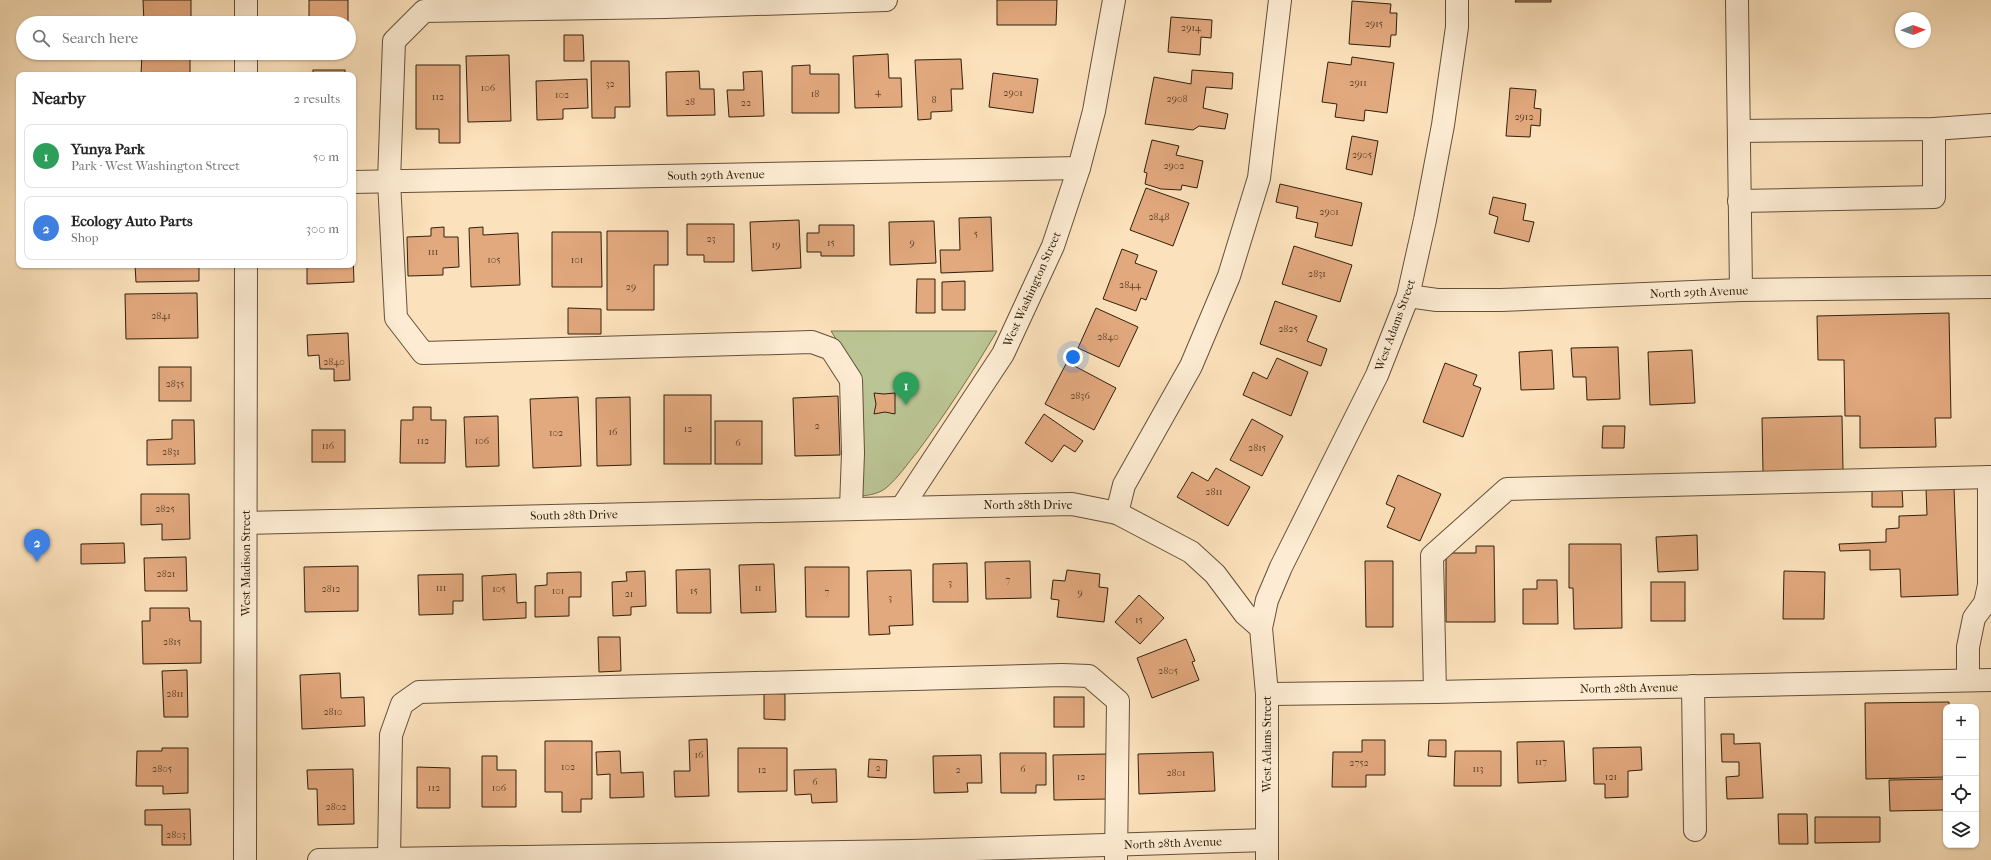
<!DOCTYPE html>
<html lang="en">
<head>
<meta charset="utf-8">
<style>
	body { margin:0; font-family:"IM FELL French Canon",serif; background:#f2f2f2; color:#222 }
	.controls { position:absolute; right:12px; bottom:12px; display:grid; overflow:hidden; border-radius:8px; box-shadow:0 1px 3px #0004 }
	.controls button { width:36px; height:36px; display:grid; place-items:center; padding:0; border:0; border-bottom:1px solid #e0e0e0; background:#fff; color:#222; font:20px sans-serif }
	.compass { position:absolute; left:1895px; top:12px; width:36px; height:36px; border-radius:50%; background:#fff; box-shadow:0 1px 3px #0004; rotate:89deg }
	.you { position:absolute; left:1073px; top:357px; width:14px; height:14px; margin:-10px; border:3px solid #fff; border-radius:50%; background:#1a73e8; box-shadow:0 0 0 6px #1a73e833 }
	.badge { display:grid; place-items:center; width:26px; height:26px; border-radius:50%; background:#8f2418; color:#fff; font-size:13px; font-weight:700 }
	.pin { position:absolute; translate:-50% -33px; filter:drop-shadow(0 1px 2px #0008) }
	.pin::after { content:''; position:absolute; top:21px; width:14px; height:12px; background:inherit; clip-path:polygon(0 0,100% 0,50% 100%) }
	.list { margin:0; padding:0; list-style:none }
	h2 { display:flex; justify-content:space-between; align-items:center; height:52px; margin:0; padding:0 16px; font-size:17px }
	h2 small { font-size:13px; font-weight:400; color:#767676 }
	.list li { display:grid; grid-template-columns:26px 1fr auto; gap:12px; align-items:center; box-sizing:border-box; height:64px; margin:0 8px 8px; padding:0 8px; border:1px solid #e0e0e0; border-radius:8px }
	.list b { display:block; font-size:15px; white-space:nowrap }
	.list p { margin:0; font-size:13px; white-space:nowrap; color:#767676 }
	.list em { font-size:13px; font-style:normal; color:#767676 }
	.icon { flex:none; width:22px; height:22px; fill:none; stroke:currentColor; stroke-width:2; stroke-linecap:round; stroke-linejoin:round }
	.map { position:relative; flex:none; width:1991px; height:860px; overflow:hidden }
	.search { position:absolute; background:#fff; box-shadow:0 1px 3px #0004; left:16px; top:16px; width:340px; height:44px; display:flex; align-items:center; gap:10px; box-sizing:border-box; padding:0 14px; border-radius:22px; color:#767676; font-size:15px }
	.panel { position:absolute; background:#fff; box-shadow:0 1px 3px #0004; left:16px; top:72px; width:340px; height:196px; border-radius:8px }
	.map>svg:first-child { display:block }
	.green { fill:#bbc494; stroke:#767250 }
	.building { fill:#e2a87e; stroke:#31200d }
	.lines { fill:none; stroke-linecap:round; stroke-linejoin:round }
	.minor-casing { stroke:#645039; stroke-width:24 }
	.minor { stroke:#fdecd3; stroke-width:22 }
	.labels { text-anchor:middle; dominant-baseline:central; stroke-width:4; stroke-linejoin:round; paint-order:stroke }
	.number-label { font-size:10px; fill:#5d4229 }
	.street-label { font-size:12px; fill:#31200d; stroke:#fdecd3 }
</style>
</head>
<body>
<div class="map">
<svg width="1991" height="860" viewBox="0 0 1991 860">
	<rect width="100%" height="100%" fill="#fce2bc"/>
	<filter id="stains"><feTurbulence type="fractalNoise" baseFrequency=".005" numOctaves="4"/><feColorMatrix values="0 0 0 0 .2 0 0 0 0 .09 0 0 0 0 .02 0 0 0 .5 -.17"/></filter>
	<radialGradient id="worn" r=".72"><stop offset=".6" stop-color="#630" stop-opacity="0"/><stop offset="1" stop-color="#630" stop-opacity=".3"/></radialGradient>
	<path class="green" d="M831,331h166c-25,42 -50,81 -79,120 -10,12 -20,27 -32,37 -8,6 -16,7 -25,8l-20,-149z"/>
	<g class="building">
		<path d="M143,0h48v17h12v6h-59z"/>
		<rect x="309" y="0" width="39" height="23"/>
		<path d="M997,0h60l-1,25h-59z"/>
		<path d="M1516,0h35v2h-36z"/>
		<path d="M1352,1l39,3 -1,9h7l-1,22h-5l-1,12 -41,-3z"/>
		<path d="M1171,17l41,3 -1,18 -10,-1 -1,18 -32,-3z"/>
		<path d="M564,35h19l1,26h-20z"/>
		<path d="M142,53h48v22h-49z"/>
		<path d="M888,54l1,24h12l1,29 -47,1 -2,-52z"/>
		<path d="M509,55l2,66 -43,1 -2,-66z"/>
		<path d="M1352,57l42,6 -7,50 -22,-3 -1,11 -29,-4 2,-13 -15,-2 6,-40 23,3z"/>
		<path d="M961,59l2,30h-12l1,22 -21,1v7l-13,1 -3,-60z"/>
		<path d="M591,61h38l1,46h-15v11h-23z"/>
		<path d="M416,65h44v78h-21v-14h-23z"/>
		<path d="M810,65v9h29v39h-47v-47z"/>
		<rect x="313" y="70" width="32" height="5"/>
		<path d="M1192,70l41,3 -1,16 -26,-2 -3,21 25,6 -3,15 -26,-3 -6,4 -48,-6 9,-47 37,7z"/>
		<path d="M699,71l1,18h14l1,26 -48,1 -1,-44z"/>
		<path d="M762,71l2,45 -35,1 -2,-27h17l-1,-18z"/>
		<path d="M993,73l45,6 -5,34 -44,-6z"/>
		<path d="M587,79l1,29 -25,1v10l-26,1 -1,-39z"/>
		<path d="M1510,88l26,2 -2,18 7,1 -1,17 -9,-1 -1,12 -24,-1z"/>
		<path d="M1352,136l26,5 -6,34 -26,-6z"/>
		<path d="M1152,140l27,6 -3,9 27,6 -6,27 -15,-3 -1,5 -20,-1 -16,-5 2,-11 -3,-1z"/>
		<path d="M1280,184l82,19 -10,43 -37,-9 3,-14 -22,-5 2,-11 -22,-5z"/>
		<path d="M1146,188l43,15 -16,43 -43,-16z"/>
		<path d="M1493,197l33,7 -3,16 11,2 -5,20 -35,-9 4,-16 -9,-3z"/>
		<path d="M991,217l2,54 -52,2 -1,-23h20l-1,-32z"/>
		<path d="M799,220l2,48 -49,3 -2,-49z"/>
		<path d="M934,221l2,42 -46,2 -1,-43z"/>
		<path d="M687,224h47v38h-30v-7h-17z"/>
		<path d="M819,225h35v31h-33v-4h-14v-19h12z"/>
		<path d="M444,227v10h14l1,30 -16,1v7l-35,1 -1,-39 24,-1v-8z"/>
		<path d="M483,227v8l35,-2 2,52 -49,2 -2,-59z"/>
		<path d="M607,231h61v34h-14v45h-47z"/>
		<path d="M552,232h49l1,55h-50z"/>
		<path d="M1294,246l58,19 -12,37 -58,-18z"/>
		<path d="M1122,249l16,6 -3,8 22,8 -11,29 -5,-2 -5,13 -33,-12z"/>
		<path d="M353,254l1,28 -47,2v-19h46z"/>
		<path d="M135,265h64v16l-63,1z"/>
		<path d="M917,279h18v34h-19z"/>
		<path d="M965,281v29h-23v-28z"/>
		<path d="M197,293l1,45 -72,1 -1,-45z"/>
		<path d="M1275,301l42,15 -10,25 20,8 -6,17 -61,-22z"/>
		<path d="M568,308l33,1v25h-33z"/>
		<path d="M1096,308l42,19 -19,40 -41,-19z"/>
		<path d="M1949,313l2,105h-16l1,29 -76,1v-32h-15l-1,-56h-26l-1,-44z"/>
		<path d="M348,333l2,47 -16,1v-12h-14l-1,-14 -11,1 -1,-21z"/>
		<path d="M1618,347l2,52 -33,1 -1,-23h-13l-2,-29z"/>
		<path d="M1552,350l2,39 -33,1 -2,-38z"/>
		<path d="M1692,350l3,53 -45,2 -2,-53z"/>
		<path d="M1277,358l31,14 -17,44 -48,-21 10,-23 14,7z"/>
		<path d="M1067,362l49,26 -22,42 -49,-26z"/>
		<path d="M1445,363l32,12 -4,10 8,3 -18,49 -40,-15z"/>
		<rect x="159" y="367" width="32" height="34"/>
		<path d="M874,393l10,1 11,-1v21l-10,-2 -11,2 2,-10z"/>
		<rect x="664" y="395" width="47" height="69"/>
		<path d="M838,396l2,59 -45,1 -2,-58z"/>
		<path d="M578,397l3,69 -48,2 -3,-69z"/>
		<path d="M630,397l1,68 -34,1 -1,-68z"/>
		<path d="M413,407h18v13h15l-1,43h-45l1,-43h12z"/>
		<path d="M1044,414l39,27 -8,11 -11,-7 -12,17 -27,-19z"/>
		<path d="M498,416l1,50 -33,1 -2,-50z"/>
		<path d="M1842,416l1,54 -80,2 -1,-54z"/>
		<path d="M1252,419l31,17 -21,40 -32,-16z"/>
		<path d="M172,420h22l1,44 -48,1v-25l25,-1z"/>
		<rect x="715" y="421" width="47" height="43"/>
		<path d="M1603,426h22l-1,22h-22z"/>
		<rect x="312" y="430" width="33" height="32"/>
		<path d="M1216,468l34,19 -22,39 -51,-29 15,-25 16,9z"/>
		<path d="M1398,475l43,19 -21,47 -33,-14 8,-19 -9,-4z"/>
		<path d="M1954,488l4,107 -57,2 -1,-28 -30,1v-20l-30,1 -1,-7 47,-2v-13l13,-1v-12l28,-1 -1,-26z"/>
		<path d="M1872,489h30l1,18h-31z"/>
		<path d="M141,494h48l1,45 -28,1v-16l-21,1z"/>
		<path d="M1697,535l1,35 -40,2 -2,-35z"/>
		<path d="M124,543l1,20 -44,1v-20z"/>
		<path d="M1569,544h52l1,84 -48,1 -1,-41h-4z"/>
		<path d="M1476,546h18l1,76h-49v-69h30z"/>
		<path d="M186,557l1,34h-42l-1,-33z"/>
		<path d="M1030,561l1,37 -45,1 -1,-37z"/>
		<path d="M1365,561h28v66h-27z"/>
		<path d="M967,563l1,39h-35v-38z"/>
		<path d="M774,564l2,48 -35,1 -2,-48z"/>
		<path d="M358,566v45l-53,1 -1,-45z"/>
		<path d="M805,567h44v50h-43z"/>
		<path d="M710,569l1,44h-34l-1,-43z"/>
		<path d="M911,570l2,55 -24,1 1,8 -21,1 -2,-64z"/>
		<path d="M1067,570l33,4 -1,13 9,1 -4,34 -47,-5 2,-17 -8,-1 2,-19 12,1z"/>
		<path d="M645,571l1,35 -15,1v8l-18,1 -1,-34 15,-1 -1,-9z"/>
		<path d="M1784,571l41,1 -1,47h-41z"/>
		<path d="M581,572v25h-12v19l-34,1v-31l12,-1v-12z"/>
		<path d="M463,574v27h-10v13l-34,1 -1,-40z"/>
		<path d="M516,574l1,29 9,-1v16l-43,2 -1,-44z"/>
		<path d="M1537,580h20l1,44h-35v-35h14z"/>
		<rect x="1651" y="582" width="34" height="39"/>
		<path d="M1139,595l25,23 -24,26 -25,-22z"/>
		<path d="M150,608h39l1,13h11v42l-58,1 -1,-43h8z"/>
		<path d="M598,637h22l1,34 -22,1z"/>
		<path d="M1186,639l9,22 -3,1 7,18 -47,18 -15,-40z"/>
		<path d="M187,670l1,47h-24l-2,-46z"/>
		<path d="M340,673l1,25 23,-1 1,29 -63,3 -2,-54z"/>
		<path d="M764,693l21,1v26l-21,-1z"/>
		<rect x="1054" y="697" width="30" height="30"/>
		<path d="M1949,702v5h-3v70l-80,2 -1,-76z"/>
		<path d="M1721,734h13v10l26,-1 3,55 -36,1 -1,-22 13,-1v-14h-17z"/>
		<path d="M707,739l2,57 -34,1 -1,-26h16l-1,-31z"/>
		<path d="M1362,740h23v35h-19v12h-34l1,-35h29z"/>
		<path d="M1429,740h17v17l-18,-1z"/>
		<path d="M545,741h47v58h-11v13h-19v-20h-17z"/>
		<path d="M1564,741l2,40 -48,2 -1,-41z"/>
		<path d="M1641,747l1,23 -14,1v26l-23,1v-14h-11l-1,-36z"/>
		<path d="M162,748h26v45l-25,1v-8h-27l1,-35h25z"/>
		<path d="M738,748h49v43l-49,1z"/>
		<path d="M620,751l1,22 22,-1 1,25 -34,1v-24l-13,1 -1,-23z"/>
		<path d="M1455,751h46v35h-47z"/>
		<path d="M1213,752l2,39 -76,3 -1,-40z"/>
		<path d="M1000,753h46v32h-10v8h-35z"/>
		<path d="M1108,754v45l-54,1 -1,-45z"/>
		<path d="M981,755l1,28h-15l1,9 -34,1 -1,-37z"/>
		<path d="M482,756h15v14h19v37h-34z"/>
		<path d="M869,759l18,1 -1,18 -18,-1z"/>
		<path d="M417,767l33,1v40h-33z"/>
		<path d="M353,769l1,55 -36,1 -1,-36h-9l-1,-19z"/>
		<path d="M836,769l1,33 -25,1 -1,-9 -16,1 -1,-25z"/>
		<path d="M1945,779v31l-55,1 -1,-31z"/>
		<path d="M190,809l1,36h-29v-20h-17v-15z"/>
		<path d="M1778,814h29l1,30h-29z"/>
		<path d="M1815,817h65v25l-65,1z"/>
	</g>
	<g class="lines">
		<defs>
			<g id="minor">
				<path d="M1737,0l4,290"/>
				<path d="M246,23v-23"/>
				<path d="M246,75v-22"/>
				<path d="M1739,131l195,-2 57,-4"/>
				<path d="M353,182l726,-14"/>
				<path d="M1739,201l195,-4v-68"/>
				<path d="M1408,296l29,4h64l240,-10 250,-3"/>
				<path d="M902,507l101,-153 50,-108 26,-78 15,-57 20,-111"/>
				<path d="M851,508l2,-55 -2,-73 -20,-31 -19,-7 -389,11 -27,-35 -7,-137 5,-140 30,-30 241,-4 221,-7"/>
				<path d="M1117,513l7,-28 67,-119 38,-90 30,-98 21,-178"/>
				<path d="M246,523l826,-19 45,9 74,39 24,22 30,40 16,14"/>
				<path d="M1968,680v-33l6,-29 11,-15 4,-18v-108"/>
				<path d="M1693,686l2,144"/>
				<path d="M1435,692l-3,-136 75,-67 484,-12"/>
				<path d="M1267,694l168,-2 556,-12"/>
				<path d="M245,860l1,-595"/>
				<path d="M319,860l592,-9 356,-11"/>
				<path d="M389,860l2,-125 11,-31 17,-12 643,-17 27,1 29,25 -2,159"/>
				<path d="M1267,860v-166l-6,-66 6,-28 14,-33 96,-192 31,-79 17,-76 18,-95 14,-98v-27"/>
			</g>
		</defs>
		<use href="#minor" class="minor-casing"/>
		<use href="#minor" class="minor"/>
	</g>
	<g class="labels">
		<g class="number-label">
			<text x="1374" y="24">2915</text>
			<text x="1191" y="28">2914</text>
			<text x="1358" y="83">2911</text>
			<text x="610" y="84">32</text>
			<text x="488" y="88">106</text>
			<text x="878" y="92">4</text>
			<text x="1013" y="93">2901</text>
			<text x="815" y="94">18</text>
			<text x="562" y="95">102</text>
			<text x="438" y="97">112</text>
			<text x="1177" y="99">2908</text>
			<text x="934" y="100">8</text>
			<text x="690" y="102">28</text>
			<text x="746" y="103">22</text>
			<text x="1524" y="117">2912</text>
			<text x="1362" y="155">2905</text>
			<text x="1174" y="166">2902</text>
			<text x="1329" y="212">2901</text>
			<text x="1159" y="217">2848</text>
			<text x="976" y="234">5</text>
			<text x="711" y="239">23</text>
			<text x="831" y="243">15</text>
			<text x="912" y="243">9</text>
			<text x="776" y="245">19</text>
			<text x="433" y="252">111</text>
			<text x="494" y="260">105</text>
			<text x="577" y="260">101</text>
			<text x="1317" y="274">2831</text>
			<text x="1130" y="285">2844</text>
			<text x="631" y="287">29</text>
			<text x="161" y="316">2841</text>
			<text x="1288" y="329">2825</text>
			<text x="1108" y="337">2840</text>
			<text x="334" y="362">2840</text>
			<text x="175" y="384">2835</text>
			<text x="1080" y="396">2836</text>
			<text x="817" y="426">2</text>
			<text x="688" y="429">12</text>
			<text x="613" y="432">16</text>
			<text x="556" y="433">102</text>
			<text x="423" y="441">112</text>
			<text x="482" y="441">106</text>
			<text x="738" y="443">6</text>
			<text x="328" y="446">116</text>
			<text x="1257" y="448">2815</text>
			<text x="171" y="452">2831</text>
			<text x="1214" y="492">2811</text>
			<text x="165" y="509">2825</text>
			<text x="166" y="574">2821</text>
			<text x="1008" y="580">7</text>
			<text x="950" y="583">3</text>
			<text x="441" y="588">111</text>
			<text x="758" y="588">11</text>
			<text x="331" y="589">2812</text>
			<text x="499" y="589">105</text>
			<text x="558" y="591">101</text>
			<text x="694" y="591">15</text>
			<text x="827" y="592">7</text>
			<text x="1080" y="593">9</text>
			<text x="629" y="594">21</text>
			<text x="890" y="598">3</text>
			<text x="1139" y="620">15</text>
			<text x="172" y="642">2815</text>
			<text x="1168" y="671">2805</text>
			<text x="175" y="694">2811</text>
			<text x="333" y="712">2810</text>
			<text x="699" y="755">16</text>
			<text x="1541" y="762">117</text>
			<text x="1359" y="763">2752</text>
			<text x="568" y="767">102</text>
			<text x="878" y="768">2</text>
			<text x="162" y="769">2805</text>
			<text x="1023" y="769">6</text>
			<text x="1478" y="769">113</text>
			<text x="762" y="770">12</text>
			<text x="958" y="770">2</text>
			<text x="1176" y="773">2801</text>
			<text x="1081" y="777">12</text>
			<text x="1611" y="777">121</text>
			<text x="815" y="782">6</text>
			<text x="434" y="788">112</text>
			<text x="499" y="788">106</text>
			<text x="336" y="807">2802</text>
			<text x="176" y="835">2803</text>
		</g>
		<g class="street-label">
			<text transform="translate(716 175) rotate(-1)">South 29th Avenue</text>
			<text transform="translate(1032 289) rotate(-66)">West Washington Street</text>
			<text transform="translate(1699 292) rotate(-2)">North 29th Avenue</text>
			<text transform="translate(1395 325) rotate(-70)">West Adams Street</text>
			<text x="1028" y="505">North 28th Drive</text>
			<text transform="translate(574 515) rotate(-1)">South 28th Drive</text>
			<text transform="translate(246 563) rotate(-90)">West Madison Street</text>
			<text transform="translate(1629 688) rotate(-1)">North 28th Avenue</text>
			<text transform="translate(1267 744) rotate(-90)">West Adams Street</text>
			<text transform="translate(1173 843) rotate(-2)">North 28th Avenue</text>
		</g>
	</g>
	<rect width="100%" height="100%" filter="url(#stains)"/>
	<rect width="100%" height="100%" fill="url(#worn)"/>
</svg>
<div class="controls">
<button>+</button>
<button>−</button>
<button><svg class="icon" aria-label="locate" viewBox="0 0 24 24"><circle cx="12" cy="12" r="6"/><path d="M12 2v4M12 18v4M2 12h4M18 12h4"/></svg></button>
<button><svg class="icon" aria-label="layers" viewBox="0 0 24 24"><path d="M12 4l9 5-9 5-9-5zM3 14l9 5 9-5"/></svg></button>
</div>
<svg class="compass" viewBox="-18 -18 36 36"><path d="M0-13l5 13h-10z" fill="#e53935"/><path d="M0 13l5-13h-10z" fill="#767676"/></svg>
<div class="you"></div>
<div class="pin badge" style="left:906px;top:405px;background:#2e9e5b">1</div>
<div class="pin badge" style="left:37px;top:562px;background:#3f7fe0">2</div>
<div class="search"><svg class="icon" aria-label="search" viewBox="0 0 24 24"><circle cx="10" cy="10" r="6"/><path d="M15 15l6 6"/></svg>Search here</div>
<section class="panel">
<h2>Nearby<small>2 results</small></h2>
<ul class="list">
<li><span class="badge" style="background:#2e9e5b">1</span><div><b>Yunya Park</b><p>Park · West Washington Street</p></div><em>50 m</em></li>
<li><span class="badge" style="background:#3f7fe0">2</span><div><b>Ecology Auto Parts</b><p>Shop</p></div><em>300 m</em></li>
</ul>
</section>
</div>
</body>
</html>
